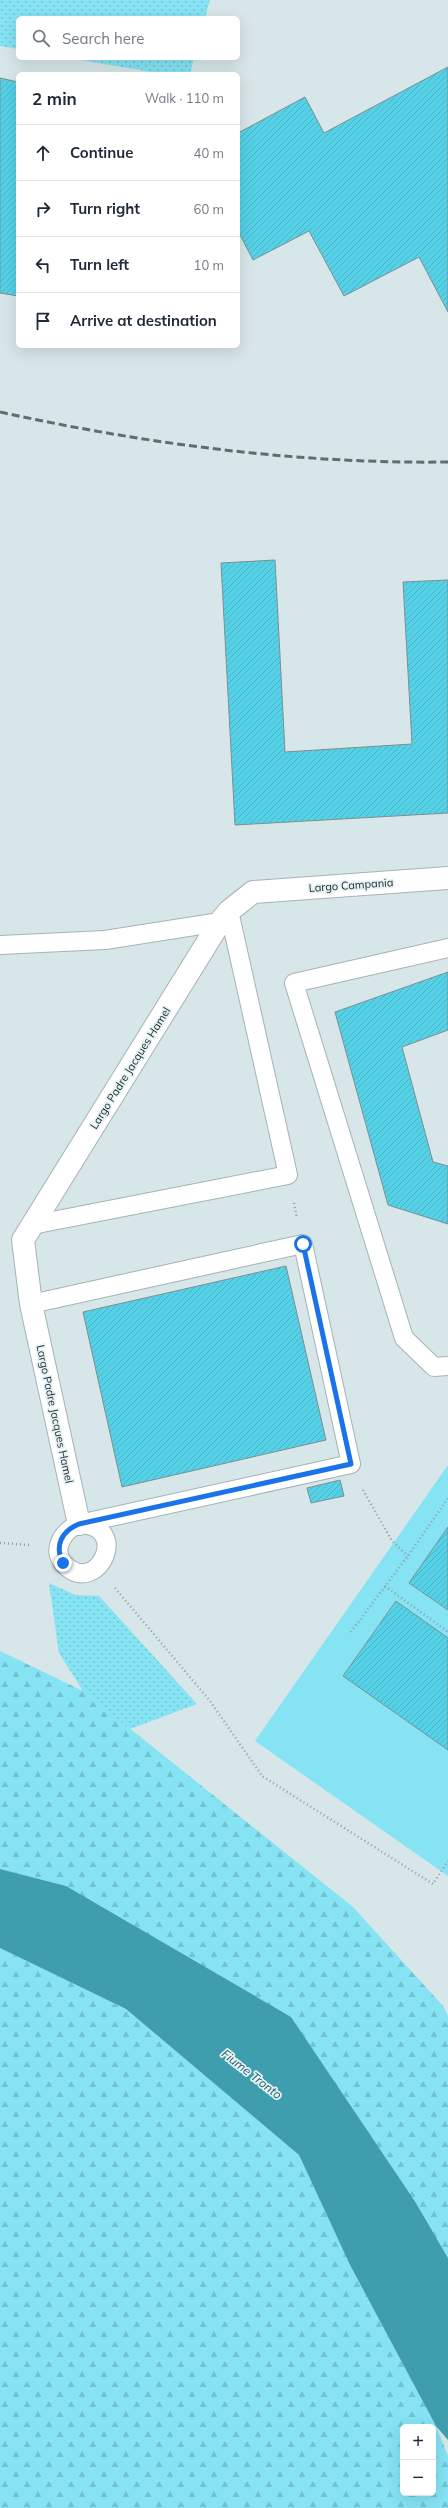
<!DOCTYPE html>
<html lang="en">
<head>
<meta charset="utf-8">
<style>
	body { margin:0; font-family:Mulish,sans-serif; background:#f6f6f7; color:#1f2937 }
	.controls { position:absolute; right:12px; bottom:12px; display:grid; overflow:hidden; border-radius:6px; box-shadow:0 4px 16px #0002 }
	.controls button { width:36px; height:36px; display:grid; place-items:center; padding:0; border:0; border-bottom:1px solid #e0e1e3; background:#fff; color:#1f2937; font:20px sans-serif }
	.stop { position:absolute; width:12px; height:12px; margin:-9px; border:3px solid #1a73e8; border-radius:50%; background:#fff }
	.stop.end { background:#1a73e8; border-color:#fff; box-shadow:0 1px 4px #0008 }
	.list { margin:0; padding:0; list-style:none }
	h2 { display:flex; justify-content:space-between; align-items:center; height:52px; margin:0; padding:0 16px; font-size:17px }
	h2 small { font-size:13px; font-weight:400; color:#747a83 }
	.list li { display:grid; grid-template-columns:26px 1fr auto; gap:12px; align-items:center; box-sizing:border-box; height:56px; padding:0 16px; border-top:1px solid #e0e1e3 }
	.list b { display:block; font-size:15px; white-space:nowrap }
	.list em { font-size:13px; font-style:normal; color:#747a83 }
	.icon { flex:none; width:22px; height:22px; fill:none; stroke:currentColor; stroke-width:2; stroke-linecap:round; stroke-linejoin:round }
	.map { position:relative; flex:none; width:448px; height:2508px; overflow:hidden }
	.search { position:absolute; background:#fff; box-shadow:0 4px 16px #0002; left:16px; top:16px; width:224px; height:44px; display:flex; align-items:center; gap:10px; box-sizing:border-box; padding:0 14px; border-radius:6px; color:#747a83; font-size:15px }
	.panel { position:absolute; background:#fff; box-shadow:0 4px 16px #0002; left:16px; top:72px; width:224px; height:276px; border-radius:6px }
	.map>svg:first-child { display:block }
	.forest { fill:url(#forest-firs); fill-rule:evenodd }
	.park { fill:url(#park-dots) }
	.pitch { fill:#85e3f4 }
	.water { fill:#3f9eae }
	.building { fill:url(#building-hatch); stroke:#808e90 }
	.lines { fill:none; stroke-linecap:round; stroke-linejoin:round }
	.service-casing { stroke:#a5b3b6; stroke-width:20 }
	.minor-casing { stroke:#a5b3b6; stroke-width:24 }
	.path { stroke:#939fa1; stroke-width:2.5; stroke-dasharray:1 3; stroke-linecap:butt }
	.service { stroke:#fff; stroke-width:18 }
	.minor { stroke:#fff; stroke-width:22 }
	.rail { stroke:#636c6d; stroke-width:3; stroke-dasharray:8 4; stroke-linecap:butt }
	.route { stroke:#1a73e8; stroke-width:5 }
	.labels { text-anchor:middle; dominant-baseline:central; stroke-width:3.5; stroke-linejoin:round; paint-order:stroke }
	.street-label { font-size:11px; fill:#1f2526; stroke:#e4f3f6 }
	.water-label { font-size:12px; font-style:italic; fill:#285c66; stroke:#e4f3f6 }
</style>
</head>
<body>
<div class="map">
<svg width="448" height="2508" viewBox="0 0 448 2508">
	<defs>
		<pattern id="forest-firs" width="22" height="20" patternUnits="userSpaceOnUse"><rect width="22" height="20" fill="#85e3f4"/><path d="M5 1l3.5 6h-7zM16 11l3.5 6h-7z" fill="#72c3d1"/></pattern>
		<pattern id="park-dots" width="8" height="8" patternUnits="userSpaceOnUse"><rect width="8" height="8" fill="#85e3f4"/><path d="M2 2h.1M6 6h.1" fill="none" stroke="#72c3d1" stroke-width="1.8" stroke-linecap="round"/></pattern>
		<pattern id="building-hatch" width="6" height="6" patternUnits="userSpaceOnUse"><rect width="6" height="6" fill="#55d2e8"/><path d="M-1 1l2-2M0 6l6-6M5 7l2-2" fill="none" stroke="#4ab4c7"/></pattern>
	</defs>
	<rect width="100%" height="100%" fill="#d7e6e8"/>
	<g class="forest">
		<path d="M0,1651l83,40 270,216 90,99 5,10v242l-32,-55 -350,-317 -66,-17z"/>
		<path d="M0,1948l126,61 173,146 51,110 86,161 12,30v52h-448zM403,2427h30v66h-30z"/>
	</g>
	<g class="park">
		<path d="M0,0h210l-5,18h-187v31l-18,-3z"/>
		<path d="M69,58h125l-4,16h-27z"/>
		<path d="M49,1583l26,12 24,1 98,108 -67,25 -47,-38 -24,-38z"/>
	</g>
	<path class="pitch" d="M448,1465v411l-193,-135z"/>
	<path class="water" d="M0,1869l66,17 225,131 125,186 32,55v182l-12,-14 -86,-161 -51,-110 -173,-146 -126,-61z"/>
	<g class="building">
		<path d="M448,67v245l-29,-55 -75,39 -35,-65 -56,29 -15,-29v-98l67,-36 19,36z"/>
		<path d="M0,78l18,4v214l-18,-3z"/>
		<path d="M275,560l10,192 127,-8 -9,-162 45,-2v233l-213,12 -14,-262z"/>
		<path d="M448,972v58l-46,17 31,115 15,4v58l-60,-19 -53,-193z"/>
		<path d="M286,1266l40,174 -204,47 -39,-175z"/>
		<path d="M340,1480l4,16 -33,7 -4,-15z"/>
		<path d="M448,1527v83l-39,-27z"/>
		<path d="M396,1601l52,37v112l-105,-74z"/>
	</g>
	<g class="lines">
		<defs>
			<g id="service">
				<path d="M0,945l105,-5 115,-18"/>
				<path d="M448,948l-154,35 110,355 30,29 14,-1"/>
				<path d="M32,1225l256,-50 -59,-264"/>
				<path d="M31,1304l272,-60 48,220 -272,60c-17,7 -30,28 -12,43 32,27 64,-42 12,-43"/>
			</g>
			<path id="minor" d="M79,1524l-48,-220 -8,-64 197,-318 9,-11 24,-19 195,-14"/>
		</defs>
		<use href="#service" class="service-casing"/>
		<use href="#minor" class="minor-casing"/>
		<g class="path">
			<path d="M294,1203l3,15"/>
			<path d="M363,1490l29,51 16,15"/>
			<path d="M0,1543l30,2"/>
			<path d="M385,1586l63,46"/>
			<path d="M115,1588l95,113 52,75 171,108 15,-23"/>
			<path d="M351,1632l57,-76 40,-58"/>
		</g>
		<use href="#service" class="service"/>
		<use href="#minor" class="minor"/>
		<path class="rail" d="M0,412c146,32 298,52 448,50"/>
	</g>
	<g class="lines">
		<path class="route" d="M63,1563c-9,-18 -1,-32 16,-39l272,-60 -48,-220"/>
	</g>
	<g class="labels">
		<g class="street-label">
			<text transform="translate(351 885) rotate(-4)">Largo Campania</text>
			<text transform="translate(130 1068) rotate(-58)">Largo Padre Jacques Hamel</text>
			<text transform="translate(55 1414) rotate(78)">Largo Padre Jacques Hamel</text>
		</g>
		<g class="water-label">
			<text transform="translate(252 2074) rotate(38)">Fiume Tronto</text>
		</g>
	</g>
</svg>
<div class="controls">
<button>+</button>
<button>−</button>
</div>
<div class="stop" style="left:303px;top:1244px"></div>
<div class="stop end" style="left:63px;top:1563px"></div>
<div class="search"><svg class="icon" aria-label="search" viewBox="0 0 24 24"><circle cx="10" cy="10" r="6"/><path d="M15 15l6 6"/></svg>Search here</div>
<section class="panel">
<h2>2 min<small>Walk · 110 m</small></h2>
<ul class="list">
<li><svg class="icon" aria-label="ahead" viewBox="0 0 24 24"><path d="M12 20V5M6 11l6-6 6 6"/></svg><div><b>Continue</b></div><em>40 m</em></li>
<li><svg class="icon" aria-label="right" viewBox="0 0 24 24"><path d="M7 20v-9h11M14 6l5 5-5 5"/></svg><div><b>Turn right</b></div><em>60 m</em></li>
<li><svg class="icon" aria-label="left" viewBox="0 0 24 24"><path d="M17 20v-9H6M10 6l-5 5 5 5"/></svg><div><b>Turn left</b></div><em>10 m</em></li>
<li><svg class="icon" aria-label="arrive" viewBox="0 0 24 24"><path d="M6 21V4h12l-3 4 3 4H6"/></svg><div><b>Arrive at destination</b></div></li>
</ul>
</section>
</div>
</body>
</html>
